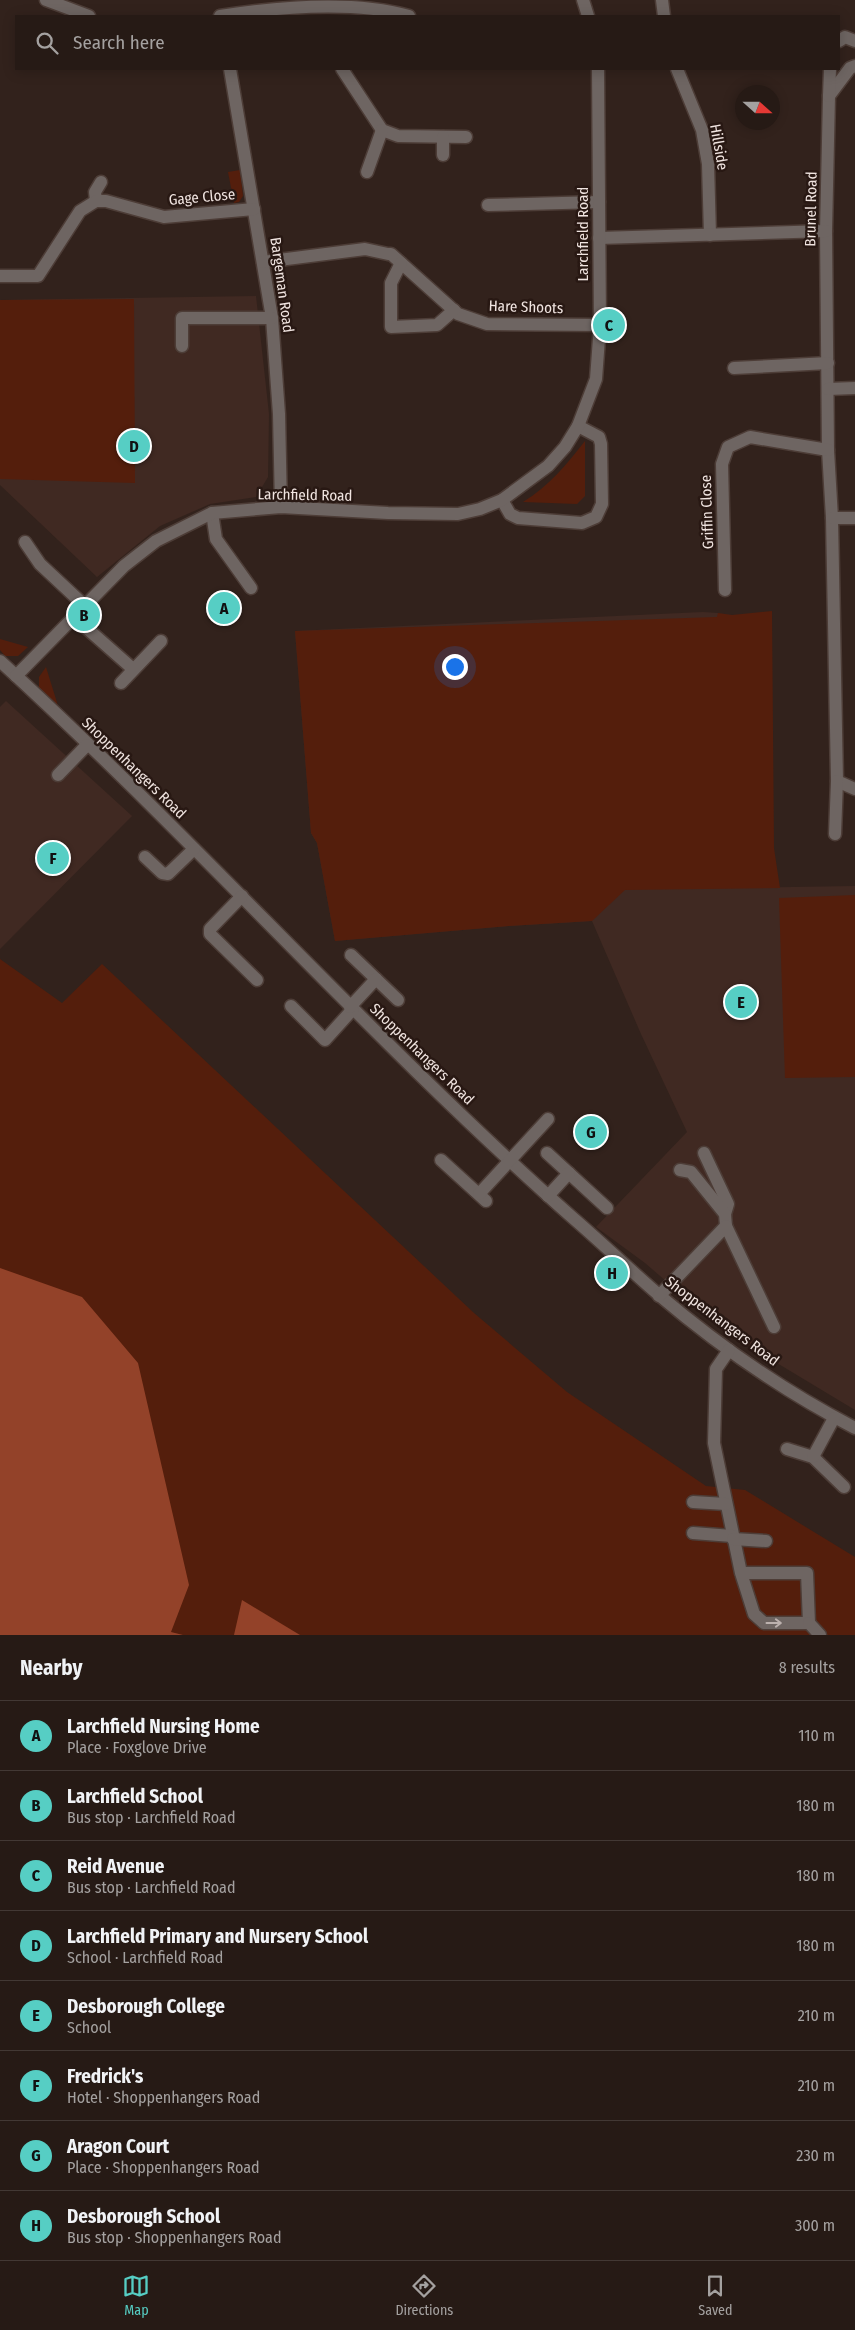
<!DOCTYPE html>
<html lang="en">
<head>
<meta charset="utf-8">
<style>
	body { margin:0; font-family:"Fira Sans Condensed",sans-serif; background:#2e231e; color:#f1f3f6 }
	.compass { position:absolute; left:735px; top:85px; width:45px; height:45px; border-radius:50%; background:#261a15; box-shadow:0 2px 12px #0003; rotate:111deg }
	.you { position:absolute; left:454px; top:666px; width:18px; height:18px; margin:-12px; border:4px solid #fff; border-radius:50%; background:#1a73e8; box-shadow:0 0 0 8px #1a73e833 }
	.badge { display:grid; place-items:center; width:32px; height:32px; border-radius:50%; background:#56cec4; color:#111; font-size:16px; font-weight:700 }
	.pin { position:absolute; translate:-50% -50%; border:2px solid #fff; box-shadow:0 1px 5px #0006 }
	.list { margin:0; padding:0; list-style:none }
	h2 { display:flex; justify-content:space-between; align-items:center; height:65px; margin:0; padding:0 20px; font-size:21px }
	h2 small { font-size:16px; font-weight:400; color:#a4a1a0 }
	.list li { display:grid; grid-template-columns:32px 1fr auto; gap:15px; align-items:center; box-sizing:border-box; height:70px; padding:0 20px; border-top:1px solid #423834 }
	.list b { display:block; font-size:19px; white-space:nowrap }
	.list p { margin:0; font-size:16px; white-space:nowrap; color:#a4a1a0 }
	.list em { font-size:16px; font-style:normal; color:#a4a1a0 }
	.icon { flex:none; width:28px; height:28px; fill:none; stroke:currentColor; stroke-width:2; stroke-linecap:round; stroke-linejoin:round }
	.map { position:relative; flex:none; width:855px; height:1635px; overflow:hidden }
	.search { position:absolute; background:#261a15; box-shadow:0 2px 12px #0003; left:15px; right:15px; top:15px; height:55px; display:flex; align-items:center; gap:12px; box-sizing:border-box; padding:0 18px; border-radius:0px; color:#a4a1a0; font-size:19px }
	.sheet { height:625px; background:#261a15 }
	nav { display:flex; justify-content:space-around; align-items:center; box-sizing:border-box; height:70px; border-top:1px solid #423834; background:#261a15; font-size:14px; color:#a4a1a0 }
	nav a { display:grid; justify-items:center; gap:2px }
	nav .on { color:#56cec4 }
	.map>svg:first-child { display:block }
	.built { fill:#402922 }
	.green { fill:#541e0c }
	.forest { fill:#934229 }
	.lines { fill:none; stroke-linecap:round; stroke-linejoin:round }
	.minor-casing { stroke:#4d3d37; stroke-width:15 }
	.minor { stroke:#6e6562; stroke-width:12 }
	.oneway { stroke:#bcb1ae }
	.labels { text-anchor:middle; dominant-baseline:central; stroke-width:5; stroke-linejoin:round; paint-order:stroke }
	.street-label { font-size:15px; fill:#f0e4e0; stroke:#281813 }
</style>
</head>
<body>
<div class="map">
<svg width="855" height="1635" viewBox="0 0 855 1635">
	<rect width="100%" height="100%" fill="#32221c"/>
	<g class="built">
		<path d="M256,296l13,118 -1,63 -12,20 -46,7 -50,22 -63,51 -97,-92v-185z"/>
		<path d="M703,612l15,1 3,275 134,-2v524l-131,-79 -79,-68 -49,-36 91,-95 -46,-98 -49,-113 -83,5 -174,15 -18,-98 -6,-10 -16,-202z"/>
		<path d="M6,701l126,115 -132,133v-242z"/>
	</g>
	<g class="green">
		<path d="M240,170l3,26 -4,6 -5,1 -6,-31z"/>
		<path d="M134,299l1,184 -135,-4v-179z"/>
		<path d="M585,441v55l-8,8 -54,-2c26,-16 44,-38 62,-61z"/>
		<path d="M772,611l2,237 6,40 -155,2 -33,31 -83,5 -174,15 -18,-98 -6,-10 -16,-202 422,-14 1,-4 14,2z"/>
		<path d="M0,639l28,8 -10,9h-13l-5,-6z"/>
		<path d="M46,667l13,42 -20,-18v-14z"/>
		<path d="M855,895v182l-70,1 -6,-180z"/>
		<path d="M0,959l62,44 40,-39 372,349 93,79 139,94 39,4 110,67v78h-855z"/>
	</g>
	<g class="forest">
		<path d="M0,1268l82,29 56,66 51,222 -18,47 12,3h-183z"/>
		<path d="M242,1600l58,35h-66z"/>
	</g>
	<g class="lines">
		<defs>
			<g id="minor">
				<path d="M46,0l43,16"/>
				<path d="M583,0l5,16"/>
				<path d="M662,0l2,16"/>
				<path d="M220,16c58,-9 132,-16 189,0"/>
				<path d="M839,41l6,-4 10,4"/>
				<path d="M855,66l-5,2 -21,28 -3,135 2,219 4,68 5,263 18,8"/>
				<path d="M230,69l42,249 7,96 2,93"/>
				<path d="M342,69l40,61 16,6 68,1"/>
				<path d="M677,69l25,61 6,34 2,71"/>
				<path d="M829,96l1,-27"/>
				<path d="M443,155v-18"/>
				<path d="M367,172l15,-42"/>
				<path d="M96,201l-1,-9 6,-10"/>
				<path d="M488,205l111,-3"/>
				<path d="M599,238l227,-7"/>
				<path d="M263,262l102,-13 23,5h3l67,60 29,10 113,1"/>
				<path d="M401,263l-10,20v44l46,-2 17,-15"/>
				<path d="M0,276h38l42,-65 16,-10h10l58,16 90,-8"/>
				<path d="M182,346v-28h90"/>
				<path d="M734,368l94,-5"/>
				<path d="M828,389l27,-1"/>
				<path d="M502,500l8,14 8,4 64,5 14,-6 6,-13 -1,-60 -2,-7 -21,-11"/>
				<path d="M212,513l4,26 35,49"/>
				<path d="M832,518h23"/>
				<path d="M25,542l15,22 45,42"/>
				<path d="M725,590l-3,-126 6,-17 22,-10 78,13"/>
				<path d="M74,617l59,52"/>
				<path d="M0,661c197,180 373,380 573,557 29,25 57,52 86,77 60,51 126,97 196,133"/>
				<path d="M16,676l108,-110 32,-25 56,-28 69,-6 107,6 70,1 22,-5 22,-9 46,-34 17,-19 13,-21 18,-47 4,-54 -2,-256"/>
				<path d="M121,683l40,-42"/>
				<path d="M58,775l29,-30"/>
				<path d="M835,834l2,-53"/>
				<path d="M145,857l17,16 6,1 26,-25"/>
				<path d="M242,896l-32,33v5l47,46"/>
				<path d="M351,955l47,45"/>
				<path d="M291,1006l34,34 28,-31"/>
				<path d="M350,1007l26,-28"/>
				<path d="M547,1153l60,55"/>
				<path d="M704,1153l24,51 -3,10"/>
				<path d="M441,1160l45,41"/>
				<path d="M680,1170l11,2 34,42 1,12"/>
				<path d="M479,1194l69,-75"/>
				<path d="M548,1196l21,-23"/>
				<path d="M659,1296l67,-70 48,101"/>
				<path d="M729,1350l-13,19 -2,74 27,130 13,41 10,9h45l-2,-50h-66"/>
				<path d="M787,1449l26,8 31,30"/>
				<path d="M813,1457l21,-39"/>
				<path d="M693,1502l33,2"/>
				<path d="M693,1533l39,3"/>
				<path d="M733,1539l33,2"/>
				<path d="M809,1623l11,12"/>
			</g>
		</defs>
		<use href="#minor" class="minor-casing"/>
		<use href="#minor" class="minor"/>
	</g>
	<defs><path id="oneway-shaft" d="M-6 0H5M1.5-3L5.5 0L1.5 3" fill="none" stroke-width="1.6" stroke-linecap="round" stroke-linejoin="round" transform="scale(1.25)"/></defs>
	<use class="oneway" href="#oneway-shaft" transform="translate(774 1623)"/>
	<g class="labels">
		<g class="street-label">
			<text transform="translate(719 147) rotate(80)">Hillside</text>
			<text transform="translate(202 197) rotate(-5)">Gage Close</text>
			<text transform="translate(811 209) rotate(-89)">Brunel Road</text>
			<text transform="translate(583 234) rotate(-90)">Larchfield Road</text>
			<text transform="translate(282 285) rotate(82)">Bargeman Road</text>
			<text transform="translate(526 307) rotate(2)">Hare Shoots</text>
			<text transform="translate(305 495) rotate(1)">Larchfield Road</text>
			<text transform="translate(707 512) rotate(-92)">Griffin Close</text>
			<text transform="translate(134 768) rotate(44)">Shoppenhangers Road</text>
			<text transform="translate(422 1054) rotate(44)">Shoppenhangers Road</text>
			<text transform="translate(722 1321) rotate(37)">Shoppenhangers Road</text>
		</g>
	</g>
</svg>
<svg class="compass" viewBox="-18 -18 36 36"><path d="M0-13l5 13h-10z" fill="#e53935"/><path d="M0 13l5-13h-10z" fill="#a4a1a0"/></svg>
<div class="you"></div>
<div class="pin badge" style="left:224px;top:608px">A</div>
<div class="pin badge" style="left:84px;top:615px">B</div>
<div class="pin badge" style="left:609px;top:325px">C</div>
<div class="pin badge" style="left:134px;top:446px">D</div>
<div class="pin badge" style="left:741px;top:1002px">E</div>
<div class="pin badge" style="left:53px;top:858px">F</div>
<div class="pin badge" style="left:591px;top:1132px">G</div>
<div class="pin badge" style="left:612px;top:1273px">H</div>
<div class="search"><svg class="icon" aria-label="search" viewBox="0 0 24 24"><circle cx="10" cy="10" r="6"/><path d="M15 15l6 6"/></svg>Search here</div>
</div>
<section class="sheet">
<h2>Nearby<small>8 results</small></h2>
<ul class="list">
<li><span class="badge">A</span><div><b>Larchfield Nursing Home</b><p>Place · Foxglove Drive</p></div><em>110 m</em></li>
<li><span class="badge">B</span><div><b>Larchfield School</b><p>Bus stop · Larchfield Road</p></div><em>180 m</em></li>
<li><span class="badge">C</span><div><b>Reid Avenue</b><p>Bus stop · Larchfield Road</p></div><em>180 m</em></li>
<li><span class="badge">D</span><div><b>Larchfield Primary and Nursery School</b><p>School · Larchfield Road</p></div><em>180 m</em></li>
<li><span class="badge">E</span><div><b>Desborough College</b><p>School</p></div><em>210 m</em></li>
<li><span class="badge">F</span><div><b>Fredrick's</b><p>Hotel · Shoppenhangers Road</p></div><em>210 m</em></li>
<li><span class="badge">G</span><div><b>Aragon Court</b><p>Place · Shoppenhangers Road</p></div><em>230 m</em></li>
<li><span class="badge">H</span><div><b>Desborough School</b><p>Bus stop · Shoppenhangers Road</p></div><em>300 m</em></li>
</ul>
</section>
<nav>
<a class="on"><svg class="icon" aria-label="map" viewBox="0 0 24 24"><path d="M3 6l6-2 6 2 6-2v14l-6 2-6-2-6 2zM9 4v14M15 6v14"/></svg>Map</a>
<a><svg class="icon" aria-label="directions" viewBox="0 0 24 24"><path d="M12 3l9 9-9 9-9-9zM9 14v-3h6M13 9l2 2-2 2"/></svg>Directions</a>
<a><svg class="icon" aria-label="saved" viewBox="0 0 24 24"><path d="M7 4h10v16l-5-4-5 4z"/></svg>Saved</a>
</nav>
</body>
</html>
